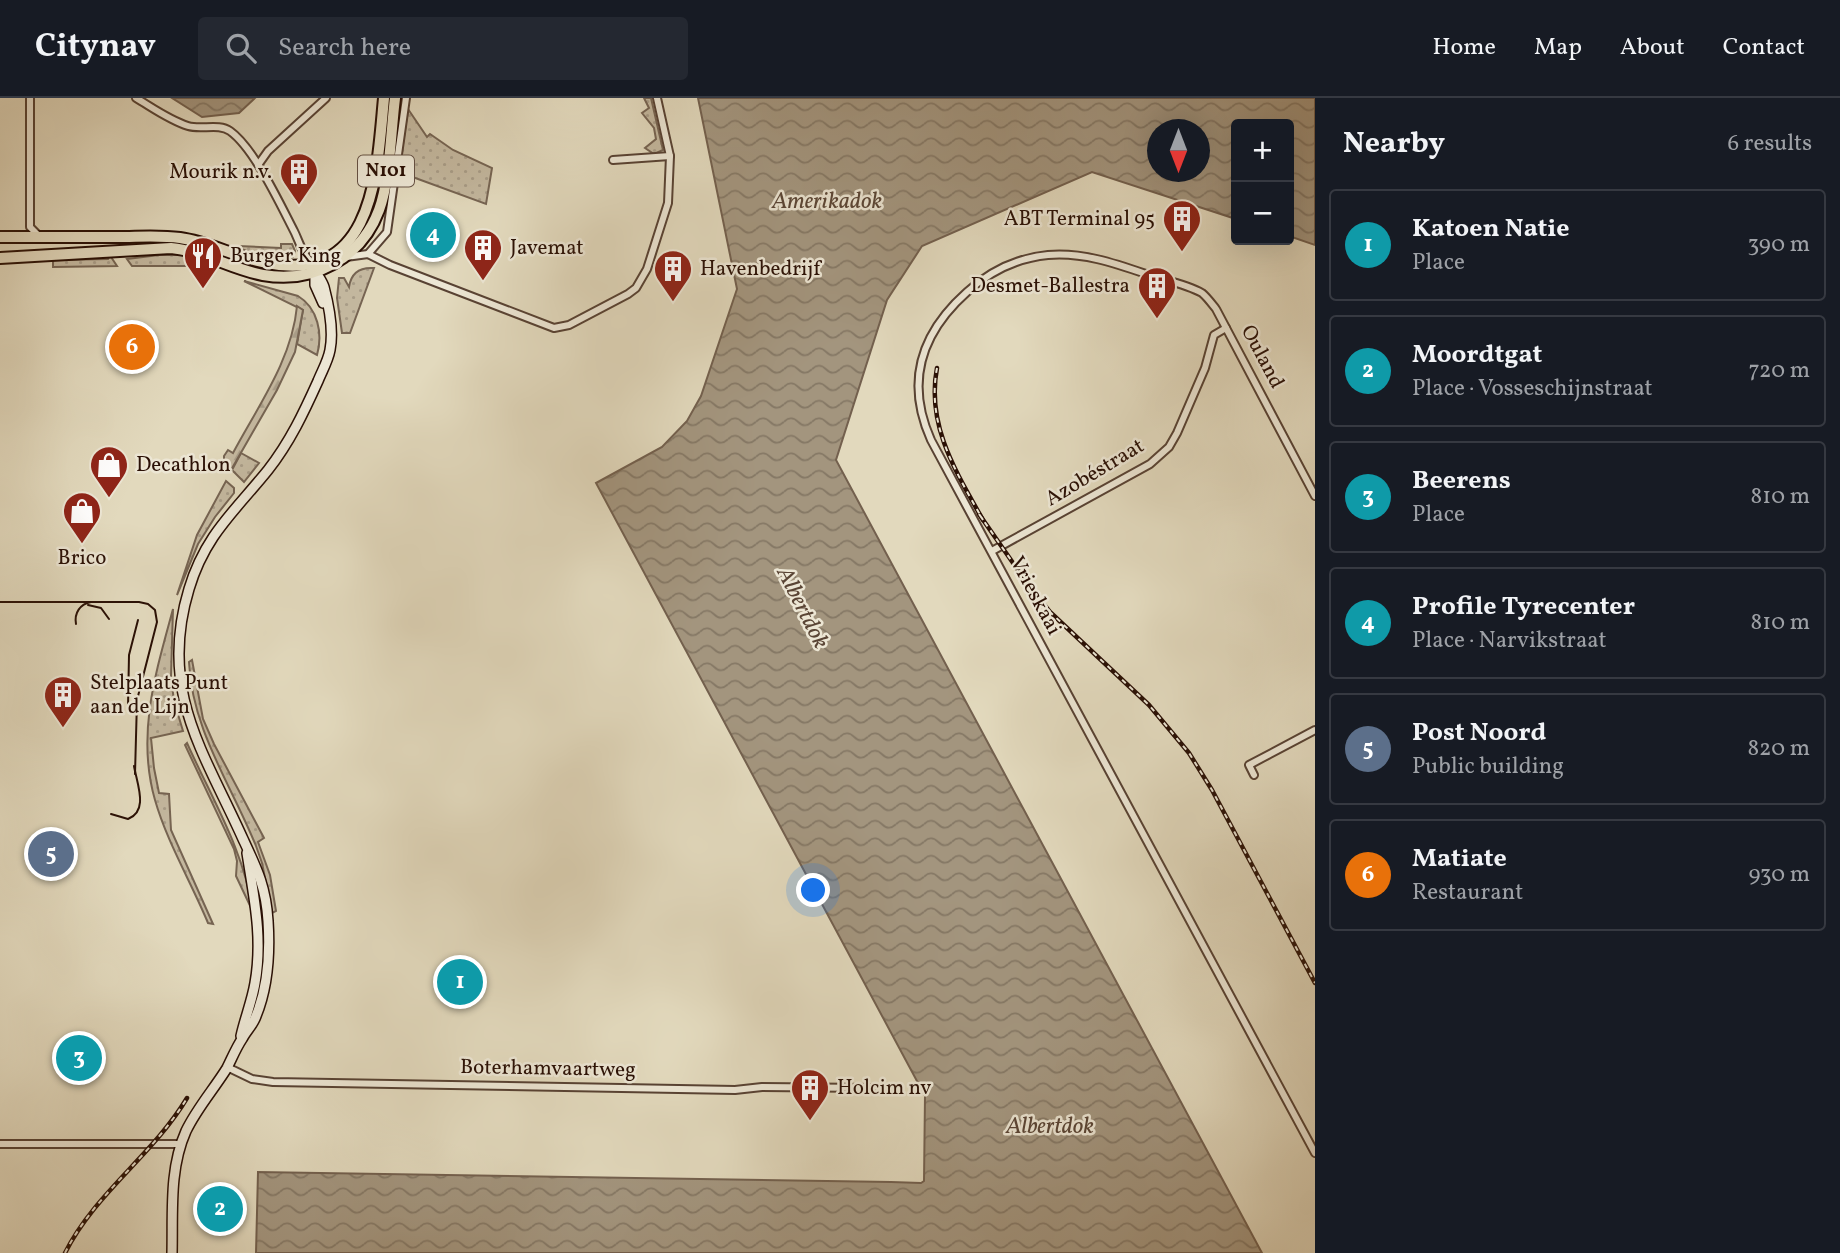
<!DOCTYPE html>
<html lang="en">
<head>
<meta charset="utf-8">
<style>
	body { margin:0; font-family:Vollkorn,serif; background:#242831; color:#f1f3f6 }
	.controls { position:absolute; right:21px; top:21px; display:grid; overflow:hidden; border-radius:7px; box-shadow:0 7px 28px #0002 }
	.controls button { width:63px; height:63px; display:grid; place-items:center; padding:0; border:0; border-bottom:2px solid #363941; background:#171b24; color:#f1f3f6; font:35px sans-serif }
	.compass { position:absolute; left:1147px; top:21px; width:63px; height:63px; border-radius:50%; background:#171b24; box-shadow:0 7px 28px #0002; rotate:180deg }
	.you { position:absolute; left:814px; top:793px; width:24px; height:24px; margin:-18px; border:5px solid #fff; border-radius:50%; background:#1a73e8; box-shadow:0 0 0 10px #1a73e833 }
	.badge { display:grid; place-items:center; width:46px; height:46px; border-radius:50%; background:#7c3aed; color:#fff; font-size:23px; font-weight:700 }
	.pin { position:absolute; translate:-50% -50%; border:4px solid #fff; box-shadow:0 2px 7px #0006 }
	.list { margin:0; padding:0; list-style:none }
	h2 { display:flex; justify-content:space-between; align-items:center; height:91px; margin:0; padding:0 28px; font-size:30px }
	h2 small { font-size:23px; font-weight:400; color:#9ea1a6 }
	.list li { display:grid; grid-template-columns:46px 1fr auto; gap:21px; align-items:center; box-sizing:border-box; height:112px; margin:0 14px 14px; padding:0 14px; border:2px solid #363941; border-radius:7px }
	.list b { display:block; font-size:26px; white-space:nowrap }
	.list p { margin:0; font-size:23px; white-space:nowrap; color:#9ea1a6 }
	.list em { font-size:23px; font-style:normal; color:#9ea1a6 }
	.icon { flex:none; width:38px; height:38px; fill:none; stroke:currentColor; stroke-width:2; stroke-linecap:round; stroke-linejoin:round }
	.map { position:relative; flex:none; width:1315px; height:1155px; overflow:hidden }
	header { display:flex; align-items:center; gap:42px; box-sizing:border-box; height:98px; padding:0 35px; background:#171b24; border-bottom:2px solid #363941 }
	header strong { font-size:33px }
	nav { display:flex; gap:38px; margin-inline-start:auto; font-size:24px }
	.search { width:490px; height:63px; background:#242831; display:flex; align-items:center; gap:18px; box-sizing:border-box; padding:0 24px; border-radius:7px; color:#9ea1a6; font-size:26px }
	main { display:flex }
	aside { flex:1; background:#171b24 }
	.map>svg:first-child { display:block }
	.grass { fill:url(#grass-dots); stroke:#766452; stroke-width:2 }
	.forest { fill:url(#forest-firs); stroke:#766452; stroke-width:2 }
	.water { fill:url(#water-waves); stroke:#73604e; stroke-width:2; fill-rule:evenodd }
	.lines { fill:none; stroke-linecap:round; stroke-linejoin:round }
	.street-casing { stroke:#584233; stroke-width:10 }
	.secondary-casing { stroke:#2a1005; stroke-width:12 }
	.primary-casing { stroke:#2a1005; stroke-width:14 }
	.street { stroke:#ece6d4; stroke-width:6 }
	.secondary { stroke:#ece6d4; stroke-width:9 }
	.primary { stroke:#e2d9bd; stroke-width:10 }
	.tram { stroke:#2a1005; stroke-width:2 }
	.rail-casing { stroke:#2a1005; stroke-width:4.5 }
	.rail { stroke:#ece6d4; stroke-width:2; stroke-dasharray:5; stroke-linecap:butt }
	.labels { text-anchor:middle; dominant-baseline:central; stroke-width:5; stroke-linejoin:round; paint-order:stroke }
	.shield { fill:#ece6d4; stroke:#645043; stroke-width:2 }
	.shield-label { font-size:19px; font-weight:bold; fill:#2a1005 }
	.poi-label { font-size:21px; fill:#2a1005; stroke:#ece6d4; text-anchor:start }
	.street-label { font-size:21px; fill:#2a1005; stroke:#ece6d4 }
	.water-label { font-size:23px; font-style:italic; fill:#5a4535; stroke:#ece6d4 }
</style>
</head>
<body>
<header>
<strong>Citynav</strong>
<div class="search"><svg class="icon" aria-label="search" viewBox="0 0 24 24"><circle cx="10" cy="10" r="6"/><path d="M15 15l6 6"/></svg>Search here</div>
<nav><a>Home</a><a>Map</a><a>About</a><a>Contact</a></nav>
</header>
<main>
<div class="map">
<svg width="1315" height="1155" viewBox="0 0 1315 1155">
	<defs>
		<pattern id="grass-dots" width="8" height="8" patternUnits="userSpaceOnUse" patternTransform="scale(1.75)"><rect width="8" height="8" fill="#c3b79e"/><path d="M2 2h.1M6 6h.1" fill="none" stroke="#a89c87" stroke-width="1.8" stroke-linecap="round"/></pattern>
		<pattern id="forest-firs" width="22" height="20" patternUnits="userSpaceOnUse" patternTransform="scale(1.75)"><rect width="22" height="20" fill="#c3b79e"/><path d="M5 1l3.5 6h-7zM16 11l3.5 6h-7z" fill="#a89c87"/></pattern>
		<pattern id="water-waves" width="16" height="10" patternUnits="userSpaceOnUse" patternTransform="scale(1.75)"><rect width="16" height="10" fill="#a3957e"/><path d="M0 5q4-4 8 0t8 0" fill="none" stroke="#857865"/></pattern>
	</defs>
	<rect width="100%" height="100%" fill="#e2d9bd"/>
	<filter id="stains"><feTurbulence type="fractalNoise" baseFrequency=".00286" numOctaves="4"/><feColorMatrix values="0 0 0 0 .2 0 0 0 0 .09 0 0 0 0 .02 0 0 0 .5 -.17"/></filter>
	<radialGradient id="worn" r=".72"><stop offset=".6" stop-color="#630" stop-opacity="0"/><stop offset="1" stop-color="#630" stop-opacity=".3"/></radialGradient>
	<g class="grass">
		<path d="M644,0h7l12,52 -9,4 -9,-6 11,-9 -2,-11 -12,-15 7,-5z"/>
		<path d="M408,11l19,28 3,-3 23,16 39,18 -6,36 -87,-32z"/>
		<path d="M281,146h11l3,7 -2,6c-17,7 -38,-3 -54,-9v-2l42,2z"/>
		<path d="M159,157h25l34,11h-86l-5,-7z"/>
		<path d="M109,159h2l6,9 -64,1v-7l55,-1z"/>
		<path d="M374,170l-24,65h-8l-5,-35 2,-20h5l5,9c2,-14 11,-20 25,-19z"/>
		<path d="M244,183l54,15c20,12 25,38 19,59l-20,-11 6,-34z"/>
		<path d="M241,355l18,10 -15,19 -12,-12z"/>
		<path d="M226,383l8,7v5l-19,24 -17,27 -21,51 20,-60z"/>
		<path d="M173,511l-2,68 3,24 9,30 -32,7 3,30 5,25 10,1 2,36 42,94 -5,-1c-17,-41 -41,-81 -53,-123 -19,-66 1,-128 18,-191z"/>
		<path d="M192,562l11,59 11,25 50,94 -6,4 12,33 6,36 -4,2 -10,-50 -6,-17c-25,-62 -64,-116 -67,-184z"/>
		<path d="M187,645c25,56 57,107 66,169l-17,-36 1,-15 -3,-12 -49,-104z"/>
	</g>
	<path class="forest" d="M297,208l6,4 -8,42 -18,38 -46,80 -7,-7v-7l4,-6 5,3c25,-47 59,-93 64,-147z"/>
	<g class="water">
		<path d="M172,0h83l-16,15 -37,4z"/>
		<path d="M698,0h617v147l-26,-9v-112h-53v95l-144,-47 -170,74 -35,54 -51,160 426,793h-1006l2,-81 633,10 30,1 3,-2 1,-85 -329,-613 66,-36 25,-26 14,-25 36,-107zM1157,32h42v42h-42z"/>
	</g>
	<g class="lines">
		<defs>
			<g id="street">
				<path d="M30,0v129l9,9"/>
				<path d="M136,0c17,10 33,22 52,28 13,4 31,-3 42,5 24,17 50,73 64,100 6,12 8,23 18,32"/>
				<path d="M613,62l57,-4"/>
				<path d="M258,67l10,-14 58,-53"/>
				<path d="M368,156l22,11 164,63 15,-3 59,-31 8,-6 11,-19 21,-66 2,-47 -13,-58"/>
				<path d="M346,159l22,-3 19,-22 19,-134"/>
				<path d="M1315,398l-99,-187c-4,-5 -9,-12 -14,-16 -16,-9 -38,-13 -56,-19 -32,-11 -64,-22 -98,-19 -31,3 -59,17 -81,37 -46,41 -62,90 -36,148l384,713"/>
				<path d="M992,453l158,-87 19,-17 8,-14 28,-65 9,-33 12,-7"/>
				<path d="M1254,677l-5,-10 66,-35"/>
				<path d="M227,969l25,12 21,3 462,8 27,-3 109,1"/>
				<path d="M0,1046h181"/>
			</g>
			<g id="secondary">
				<path d="M315,174v13l8,18"/>
				<path d="M241,938c4,-18 11,-35 14,-53 8,-45 -1,-85 -8,-130"/>
				<path d="M172,1155c1,-41 -3,-84 14,-122 11,-23 28,-42 41,-63 5,-10 9,-20 15,-29 4,-8 11,-14 14,-23 12,-29 14,-64 12,-95 -2,-34 -11,-52 -25,-82 -39,-87 -85,-148 -54,-250 16,-54 46,-78 79,-119 22,-28 36,-58 50,-89 4,-10 10,-20 12,-31 4,-20 -1,-44 -6,-63 -2,-7 -8,-13 -10,-19"/>
			</g>
			<g id="primary">
				<path d="M0,139c39,0 78,0 117,0 21,0 42,-2 63,1 30,4 57,20 87,25 108,22 110,-92 117,-165"/>
				<path d="M0,160l171,-10c33,3 60,21 92,27 51,9 98,-17 116,-65 11,-29 12,-81 16,-112"/>
			</g>
		</defs>
		<use href="#street" class="street-casing"/>
		<use href="#secondary" class="secondary-casing"/>
		<use href="#primary" class="primary-casing"/>
		<use href="#street" class="street"/>
		<use href="#secondary" class="secondary"/>
		<use href="#primary" class="primary"/>
		<g class="tram">
			<path d="M0,504h139l9,2 7,6 2,12 -20,78 -2,74"/>
			<path d="M88,507l13,3 8,11"/>
			<path d="M76,526c-2,-11 4,-20 15,-22"/>
			<path d="M128,609l1,-52 9,-35"/>
			<path d="M111,716l17,5c21,-8 9,-35 6,-53"/>
		</g>
		<defs>
			<g id="rail">
				<path d="M937,270c-11,57 19,104 46,152"/>
				<path d="M979,416l50,72 21,26 99,93 40,48 23,37 103,193"/>
				<path d="M65,1155c30,-60 88,-98 122,-155"/>
			</g>
		</defs>
		<use href="#rail" class="rail-casing"/>
		<use href="#rail" class="rail"/>
	</g>
	<defs>
		<symbol id="building-pin" viewBox="-11 -11 22 30"><path d="M0 17L-7.5 6A9.5 9.5 0 1 1 7.5 6Z" fill="#8f2418" stroke="#ece6d4"/><path d="M-4-6H4V6H1V3H-1V6H-4ZM-2.5-4.3h1.7v1.8h-1.7ZM.8-4.3h1.7v1.8H.8ZM-2.5-1h1.7V.8h-1.7ZM.8-1h1.7V.8H.8Z" fill="#fff"/></symbol>
		<symbol id="restaurant-pin" viewBox="-11 -11 22 30"><path d="M0 17L-7.5 6A9.5 9.5 0 1 1 7.5 6Z" fill="#8f2418" stroke="#ece6d4"/><path d="M-5-6h1v4h1v-4h1v4h1v-4h1v5L-1.5 .5V6h-2V.5L-5-1ZM5-6V6H3V1.5H1.5Q1.5-4 5-6Z" fill="#fff"/></symbol>
		<symbol id="shop-pin" viewBox="-11 -11 22 30"><path d="M0 17L-7.5 6A9.5 9.5 0 1 1 7.5 6Z" fill="#8f2418" stroke="#ece6d4"/><path d="M-5-2.5h2.3a2.7 3.5 0 0 1 5.4 0H5L5.5 6h-11ZM-1.5-2.5h3a1.5 2.3 0 0 0-3 0Z" fill="#fff"/></symbol>
	</defs>
	<g fill-rule="evenodd">
		<use href="#building-pin" x="277" y="52" width="44" height="60"/>
		<use href="#building-pin" x="1160" y="99" width="44" height="60"/>
		<use href="#building-pin" x="461" y="128" width="44" height="60"/>
		<use href="#restaurant-pin" x="181" y="136" width="44" height="60"/>
		<use href="#building-pin" x="651" y="149" width="44" height="60"/>
		<use href="#building-pin" x="1135" y="166" width="44" height="60"/>
		<use href="#shop-pin" x="87" y="345" width="44" height="60"/>
		<use href="#shop-pin" x="60" y="391" width="44" height="60"/>
		<use href="#building-pin" x="41" y="575" width="44" height="60"/>
		<use href="#building-pin" x="788" y="968" width="44" height="60"/>
	</g>
	<g class="labels">
		<rect class="shield" x="358" y="57.5" width="56" height="31" rx="5"/>
		<g class="shield-label">
			<text x="386" y="73">N101</text>
		</g>
		<g class="poi-label">
			<text x="272" y="74" text-anchor="end">Mourik n.v.</text>
			<text x="1155" y="121" text-anchor="end">ABT Terminal 95</text>
			<text x="510" y="150">Javemat</text>
			<text x="230" y="158">Burger King</text>
			<text x="700" y="171">Havenbedrijf</text>
			<text x="1130" y="188" text-anchor="end">Desmet-Ballestra</text>
			<text x="136" y="367">Decathlon</text>
			<text x="82" y="460" text-anchor="middle">Brico</text>
			<text x="90" y="585">Stelplaats Punt<tspan x="90" dy="24">aan de Lijn</tspan></text>
			<text x="837" y="990">Holcim nv</text>
		</g>
		<g class="street-label">
			<text transform="translate(1262 259) rotate(62)">Ouland</text>
			<text transform="translate(1095 375) rotate(-31)">Azobéstraat</text>
			<text transform="translate(1035 498) rotate(62)">Vrieskaai</text>
			<text transform="translate(548 971) rotate(1)">Boterhamvaartweg</text>
		</g>
		<g class="water-label">
			<text x="827" y="104">Amerikadok</text>
			<text transform="translate(802 510) rotate(63)">Albertdok</text>
			<text x="1050" y="1029">Albertdok</text>
		</g>
	</g>
	<rect width="100%" height="100%" filter="url(#stains)"/>
	<rect width="100%" height="100%" fill="url(#worn)"/>
</svg>
<div class="controls">
<button>+</button>
<button>−</button>
</div>
<svg class="compass" viewBox="-18 -18 36 36"><path d="M0-13l5 13h-10z" fill="#e53935"/><path d="M0 13l5-13h-10z" fill="#9ea1a6"/></svg>
<div class="you"></div>
<div class="pin badge" style="left:460px;top:884px;background:#0f9aa8">1</div>
<div class="pin badge" style="left:220px;top:1111px;background:#0f9aa8">2</div>
<div class="pin badge" style="left:79px;top:960px;background:#0f9aa8">3</div>
<div class="pin badge" style="left:433px;top:137px;background:#0f9aa8">4</div>
<div class="pin badge" style="left:51px;top:756px;background:#5c6f8a">5</div>
<div class="pin badge" style="left:132px;top:249px;background:#e8710a">6</div>
</div>
<aside>
<h2>Nearby<small>6 results</small></h2>
<ul class="list">
<li><span class="badge" style="background:#0f9aa8">1</span><div><b>Katoen Natie</b><p>Place</p></div><em>390 m</em></li>
<li><span class="badge" style="background:#0f9aa8">2</span><div><b>Moordtgat</b><p>Place · Vosseschijnstraat</p></div><em>720 m</em></li>
<li><span class="badge" style="background:#0f9aa8">3</span><div><b>Beerens</b><p>Place</p></div><em>810 m</em></li>
<li><span class="badge" style="background:#0f9aa8">4</span><div><b>Profile Tyrecenter</b><p>Place · Narvikstraat</p></div><em>810 m</em></li>
<li><span class="badge" style="background:#5c6f8a">5</span><div><b>Post Noord</b><p>Public building</p></div><em>820 m</em></li>
<li><span class="badge" style="background:#e8710a">6</span><div><b>Matiate</b><p>Restaurant</p></div><em>930 m</em></li>
</ul>
</aside>
</main>
</body>
</html>
